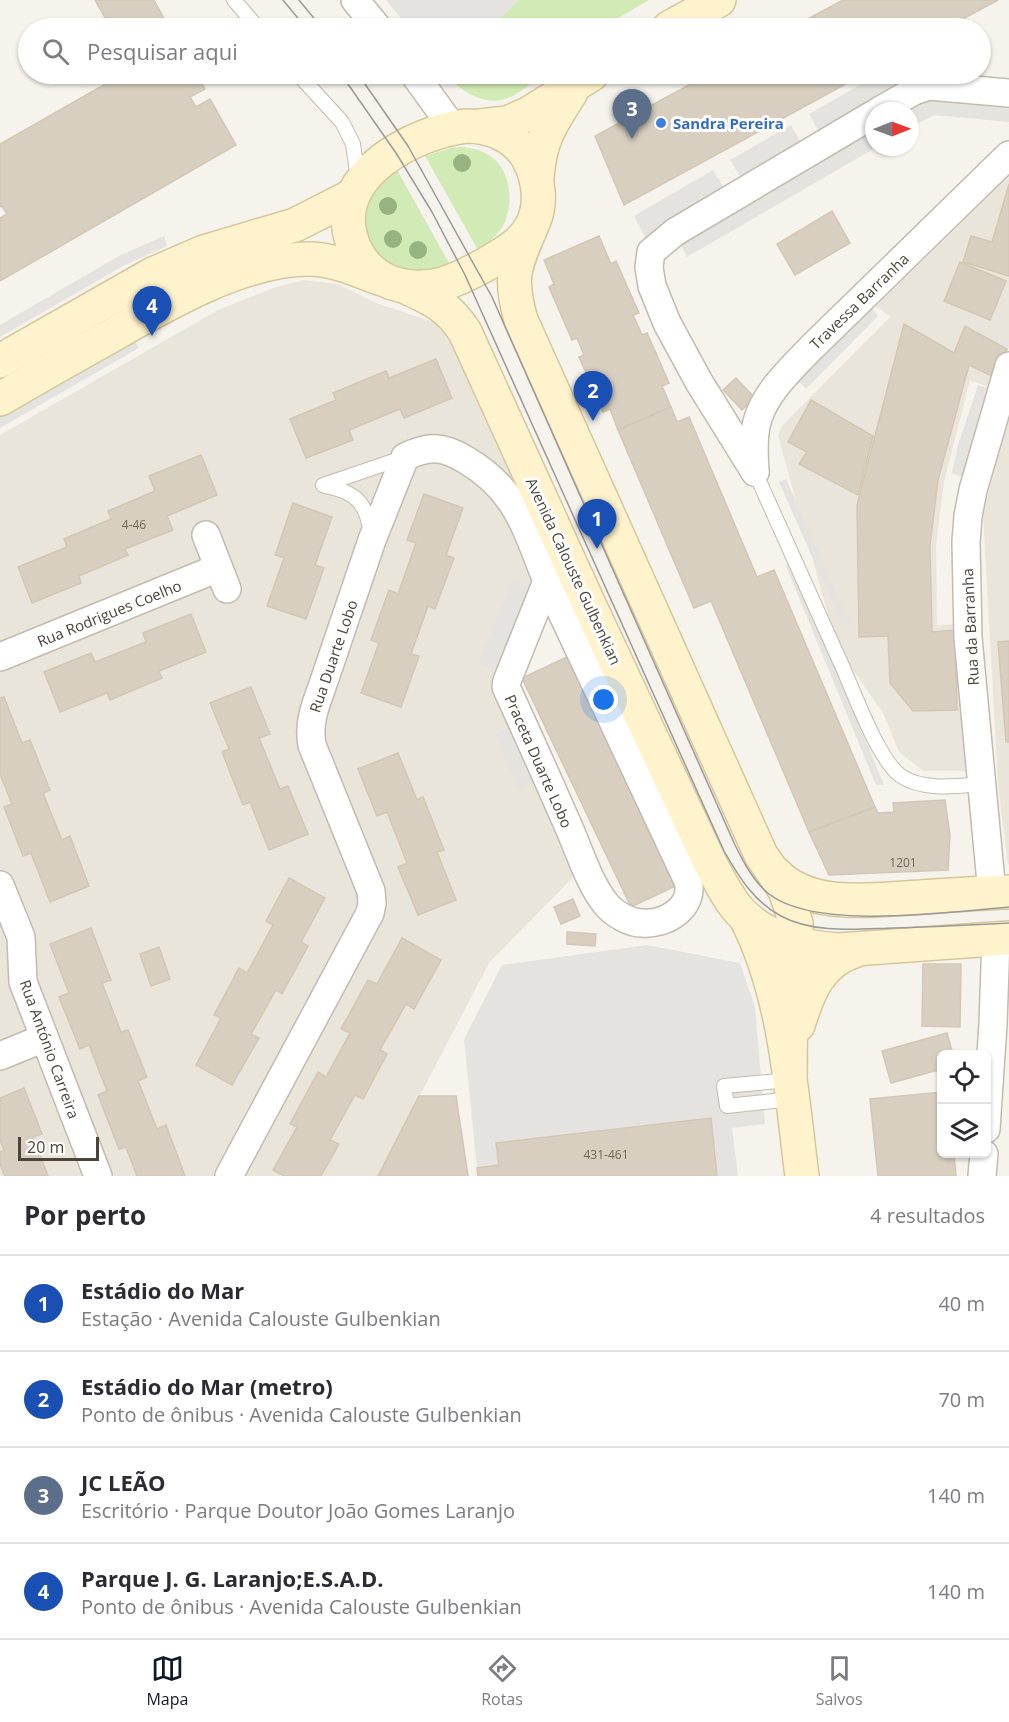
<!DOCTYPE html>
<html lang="pt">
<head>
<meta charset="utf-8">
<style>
	body { margin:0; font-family:"Open Sans",sans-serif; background:#f7f7f7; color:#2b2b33 }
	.controls { position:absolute; right:18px; bottom:18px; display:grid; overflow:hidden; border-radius:9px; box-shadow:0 2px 4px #0004 }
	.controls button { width:54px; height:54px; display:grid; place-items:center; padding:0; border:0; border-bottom:2px solid #e1e1e2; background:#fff; color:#2b2b33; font:30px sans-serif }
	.compass { position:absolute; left:865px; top:102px; width:54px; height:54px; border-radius:50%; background:#fff; box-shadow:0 2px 4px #0004; rotate:89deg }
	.scale { position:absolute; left:18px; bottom:15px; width:81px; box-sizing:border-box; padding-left:6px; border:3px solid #4b4439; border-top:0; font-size:16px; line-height:21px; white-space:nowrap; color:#4b4439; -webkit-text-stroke:4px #fff; paint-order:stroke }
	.you { position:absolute; left:604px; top:700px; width:21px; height:21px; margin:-15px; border:4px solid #fff; border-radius:50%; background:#1a73e8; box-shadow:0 0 0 9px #1a73e833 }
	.badge { display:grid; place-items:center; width:39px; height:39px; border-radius:50%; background:#111827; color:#fff; font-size:20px; font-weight:700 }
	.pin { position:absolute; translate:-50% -50px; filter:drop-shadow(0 2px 3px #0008) }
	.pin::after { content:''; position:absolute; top:32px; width:21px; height:18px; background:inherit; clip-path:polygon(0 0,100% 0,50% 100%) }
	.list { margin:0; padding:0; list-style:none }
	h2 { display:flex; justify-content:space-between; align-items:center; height:78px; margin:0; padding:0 24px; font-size:26px }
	h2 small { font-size:20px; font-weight:400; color:#7c7c81 }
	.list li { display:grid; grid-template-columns:39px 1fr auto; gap:18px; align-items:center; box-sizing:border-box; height:96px; padding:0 24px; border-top:2px solid #e1e1e2 }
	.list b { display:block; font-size:22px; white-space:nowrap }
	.list p { margin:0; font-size:20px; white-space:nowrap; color:#7c7c81 }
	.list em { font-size:20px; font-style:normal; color:#7c7c81 }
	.icon { flex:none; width:33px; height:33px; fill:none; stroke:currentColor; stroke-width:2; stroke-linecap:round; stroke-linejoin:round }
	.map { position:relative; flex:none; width:1009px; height:1176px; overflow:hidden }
	.search { position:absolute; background:#fff; box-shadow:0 2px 4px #0004; left:18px; right:18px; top:18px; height:66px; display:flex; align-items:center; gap:15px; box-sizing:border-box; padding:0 21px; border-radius:33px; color:#7c7c81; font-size:22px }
	.sheet { height:462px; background:#fff }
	nav { display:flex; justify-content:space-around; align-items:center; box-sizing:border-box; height:84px; border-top:2px solid #e1e1e2; background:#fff; font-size:16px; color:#7c7c81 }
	nav a { display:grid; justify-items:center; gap:3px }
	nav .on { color:#111827 }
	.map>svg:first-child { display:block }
	.residential { fill:#eae5da }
	.green { fill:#d2eab5 }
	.parking { fill:#e5e3e0 }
	.building { fill:#d8cfc1; stroke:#d3c7b4; stroke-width:1.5 }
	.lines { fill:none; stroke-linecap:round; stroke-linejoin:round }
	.lane-casing { stroke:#c2bbae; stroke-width:16 }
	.street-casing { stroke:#c2bbae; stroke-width:30 }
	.secondary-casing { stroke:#d6c79b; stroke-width:36 }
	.lane { stroke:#fff; stroke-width:14 }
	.street { stroke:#fff; stroke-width:27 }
	.secondary { stroke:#fff3cd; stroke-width:33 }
	.tram { stroke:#9a9a9a; stroke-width:1.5 }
	.tree { fill:#97b381 }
	.shop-dot { fill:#3f7fe0; stroke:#fff; stroke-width:2 }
	.labels { text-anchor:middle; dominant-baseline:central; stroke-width:6; stroke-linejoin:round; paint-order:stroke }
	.number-label { font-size:12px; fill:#6e675b }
	.shop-label { font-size:15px; font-weight:bold; fill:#366cbe; stroke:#fff; text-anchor:start }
	.street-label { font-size:15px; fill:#4b4439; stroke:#fff }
</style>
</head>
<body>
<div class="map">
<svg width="1009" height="1176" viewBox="0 0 1009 1176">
	<rect width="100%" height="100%" fill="#f6f3ec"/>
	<g class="residential">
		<path d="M1009,177v170l-13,43 -26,-10 -26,102 -8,63 1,80 26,-1 9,147h-48l-25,-19 -16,-39 -46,-66 -59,-211 4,-10 108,-109 -14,-11z"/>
		<path d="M304,280l34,4 38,19 63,21 19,21 119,261 -37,13 -33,62 78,184 -96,98 -111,213h-378v-741l218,-125 58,-23z"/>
		<path d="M1009,417v447l-1,1 -10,-80 -15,-272z"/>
	</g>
	<g class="green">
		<path d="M519,0h130l-48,28h-112z"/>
		<path d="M459,74h84c-35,30 -53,38 -92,7z"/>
		<path d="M462,147c8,1 16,2 23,6 25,12 30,47 19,71 -6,11 -16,19 -26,26l-53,-94 26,-8z"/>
		<path d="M397,170l52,93 -22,7 -21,1 -27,-11 -18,-35 8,-30z"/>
	</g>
	<g class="parking">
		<path d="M386,0h133l-30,28h-80z"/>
		<path d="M879,74h43l-102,59 -11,-19z"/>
		<path d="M922,98l87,4v20l-75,-7 -24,13v-17h-11z"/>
		<path d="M791,125l10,18 -60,35 -11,-18z"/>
		<path d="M874,125v22h3l-190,110 -9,-18z"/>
		<path d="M713,170l11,18 -62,37 -14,17 -14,-26z"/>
		<path d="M164,236l3,10 -44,20 -123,71v-12l119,-69z"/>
		<path d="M873,298v12l5,6 -72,73 -5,-6 -14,1z"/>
		<path d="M134,339l5,9 -139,80v-12z"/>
		<path d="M978,385l21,7 -26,89 -21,-8 6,-28z"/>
		<path d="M786,479l64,144 -7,3 -64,-144z"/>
		<path d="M792,563l92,222h-8l-90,-219z"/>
		<path d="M513,579l18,8 -34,84 -19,-8z"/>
		<path d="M512,726l25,55 -18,8 -25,-55z"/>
		<path d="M647,945l93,18 15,44 10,117 -33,4 6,48h-21l-5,-37 -235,29 -13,-129 38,-74z"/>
	</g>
	<g class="building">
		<path d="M95,0h59l14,26 -3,2h-54z"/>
		<path d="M843,0h155l-52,28h-155z"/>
		<path d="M123,74h73l9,15 -15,8 6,10 14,-8 26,46 -236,136v-63l7,-4 -5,-8 -2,1v-63z"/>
		<path d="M709,74h155l-240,131 -29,-69z"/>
		<path d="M1009,184v92l-46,-14 8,-26 21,6z"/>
		<path d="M832,211l18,32 -55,32 -18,-31z"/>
		<path d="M599,236l12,28 5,-3 23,52 -6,2 9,20 5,-2 22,50 -7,3 9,21 -53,23 -8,-21 -7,3 -24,-55 5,-2 -7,-17 -5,2 -23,-53 5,-3 -10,-24z"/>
		<path d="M960,262l46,19 -16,39 -46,-19z"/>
		<path d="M904,324l50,29 11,-27 42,23 -9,30 -29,-14 -31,115 -8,65 2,87 23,-2 2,80 -44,1 -23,-28 -2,-47 -29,1 -2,-132z"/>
		<path d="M436,359l16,39 -48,20 -4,-9 -51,21 4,10 -47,18 -16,-39 46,-19 -3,-7 53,-22 3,7z"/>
		<path d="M736,378l19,20 -13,12 -19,-20z"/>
		<path d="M811,400l62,36 -15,59 -59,-31 8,-12 -19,-10z"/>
		<path d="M671,407l6,15 12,-5 68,160 17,-7 101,237 -66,25 -98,-231 -17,7 -76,-178z"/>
		<path d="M201,455l16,40 -50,21 6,14 -48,19 3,6 -49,21 2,7 -49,20 -14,-36 49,-20 -3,-8 47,-20 -3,-8 47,-20 -6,-15z"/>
		<path d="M424,494l39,14 -17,47 8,3 -19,51 -7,-3 -17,48 8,2 -18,51 -40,-14 18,-50 -8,-3 18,-50 9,4 18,-51 -9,-3z"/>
		<path d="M293,503l39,14 -17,48 9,3 -18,51 -39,-13 17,-48 -9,-3z"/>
		<path d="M191,614l15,38 -47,19 3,7 -52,22 -3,-7 -47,19 -16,-40 47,-19 4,9 51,-20 -3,-9z"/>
		<path d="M1009,641v101h-3l-8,-100z"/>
		<path d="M569,656l109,229 -47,22 -109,-229z"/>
		<path d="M251,687l19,47 -11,4 21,51 8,-3 20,48 -39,16 -19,-48 -7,3 -21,-53 7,-3 -19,-46z"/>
		<path d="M4,697l18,46 8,-3 20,50 -7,3 19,47 8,-4 19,50 -39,16 -19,-49 -8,3 -19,-49 8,-3 -12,-30v-76z"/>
		<path d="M398,753l19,47 6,-3 21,53 -7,2 19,48 -38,15 -20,-48 9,-4 -20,-51 -10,4 -19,-47z"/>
		<path d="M945,800l5,36 -2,34 -119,5 -20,-43 66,-25 3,6 16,-1 -1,-9z"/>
		<path d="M289,878l36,20 -24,44 7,4 -26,48 -6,-4 -25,44 8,4 -27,47 -36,-20 25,-47 -7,-3 25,-47 8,5 26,-48 -7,-4z"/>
		<path d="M573,899l7,17 -19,8 -7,-17z"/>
		<path d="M91,928l20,52 -9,3 19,49 7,-2 19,47 -9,4 19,48 9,-4 19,51h-48l-11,-29 -7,2 -21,-54 9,-4 -18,-46 -9,4 -21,-52 10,-4 -19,-49z"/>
		<path d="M567,932l29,2 -1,12 -28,-2z"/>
		<path d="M402,938l39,22 -27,49 -8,-5 -26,46 7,4 -24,45 -8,-4 -25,45 9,4 -18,32h-37l-11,-6 24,-43 -7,-3 28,-52 8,5 24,-44 -9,-4 27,-49 9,4z"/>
		<path d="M159,947l11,32 -19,7 -11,-32z"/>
		<path d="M923,964h38l-1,63 -38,-1z"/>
		<path d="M947,1033l6,21h-11v15l-51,14 -9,-32z"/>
		<path d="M24,1088l18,46 -9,3 15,39h-43l-5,-12v-12l4,-2 -4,-10v-42z"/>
		<path d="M942,1092v62h12l2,22h-78l-8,-77z"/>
		<path d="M419,1096h37l12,80h-90z"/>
		<path d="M711,1118l6,58h-239l-1,-8 22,-3 -3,-22z"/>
	</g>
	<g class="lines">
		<defs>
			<g id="lane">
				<path d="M234,0l24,28"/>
				<path d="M298,74l44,48 11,22 5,36"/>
				<path d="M755,472c29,66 59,131 88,196 12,27 36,93 58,108 22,15 56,10 81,8"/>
				<path d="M323,485l82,-28"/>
				<path d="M325,486c31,6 41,16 46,47"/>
				<path d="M790,1080l-66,6 3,20 65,-7"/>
			</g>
			<g id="street">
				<path d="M355,0l23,28"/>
				<path d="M414,74l39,54"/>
				<path d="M879,111l35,-20 15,-5 80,7"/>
				<path d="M755,472l-56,-90 -32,-59 -15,-37 -3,-19 2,-15 24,-20 199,-118"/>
				<path d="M755,472c-1,-15 -2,-31 1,-46 6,-31 35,-57 56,-79l197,-192"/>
				<path d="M206,535l21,54"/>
				<path d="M547,581l141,300c7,26 -22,44 -46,42 -12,0 -28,-9 -36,-19 -16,-19 -26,-51 -36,-74 -21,-48 -42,-95 -64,-143l1,-6z"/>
				<path d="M0,657l218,-89"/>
				<path d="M0,885l21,52 2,45 75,194"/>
				<path d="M992,893l-24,-255 -2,-96 2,-26 5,-26 36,-124"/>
				<path d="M0,1056l44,-18"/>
				<path d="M986,1129l7,-105 3,-85"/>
				<path d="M229,1176l141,-263 2,-10 -1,-12 -59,-146c-4,-21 3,-39 10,-58l50,-147 33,-83c24,-12 38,-11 61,3 51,30 60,69 81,121"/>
				<path d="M982,1176l2,-22"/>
			</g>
			<g id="secondary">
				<path d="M669,28l50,-28"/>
				<path d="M466,126c25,0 49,10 62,32 11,20 15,48 3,69 -8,16 -27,26 -41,35 -32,18 -61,33 -98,21 -21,-8 -35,-24 -41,-45 -19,-64 64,-106 115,-112z"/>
				<path d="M480,126l27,-3 21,-9 64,-40"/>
				<path d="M537,178c3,-40 13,-52 34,-86"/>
				<path d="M531,228c-17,39 -22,50 -10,92l240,535 24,35 11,33v20l-5,29 -1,108"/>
				<path d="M408,288c26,12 41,19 57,44l122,268 123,263c8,15 15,30 26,44 24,30 66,41 103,43l170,-12"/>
				<path d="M0,361l153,-87 51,-22 91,-27 57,-29"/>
				<path d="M0,399c36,-21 71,-41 107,-61 57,-33 135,-79 202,-79 24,0 48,11 70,19"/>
				<path d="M775,873c36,38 99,26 146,24 29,-2 59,-4 88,-5"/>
				<path d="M746,918c40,78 45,173 56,258"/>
				<path d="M798,1025c11,-35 22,-64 59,-75"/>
			</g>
		</defs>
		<use href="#lane" class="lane-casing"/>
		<use href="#street" class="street-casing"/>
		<use href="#secondary" class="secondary-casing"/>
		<use href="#lane" class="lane"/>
		<use href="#street" class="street"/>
		<use href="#secondary" class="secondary"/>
		<g class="tram">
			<path d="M283,0l23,28"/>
			<path d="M299,0l23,28"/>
			<path d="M341,74l55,79 36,59 33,63 259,576c15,26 30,51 57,65 33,18 77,13 113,12 38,-1 77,-3 115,-5"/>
			<path d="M358,74l50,72 84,151 243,548c9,18 18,36 34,49 47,37 181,18 240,13"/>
		</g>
	</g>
	<g class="tree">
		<circle cx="462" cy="163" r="9"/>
		<circle cx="388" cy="206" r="9"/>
		<circle cx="393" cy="239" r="9"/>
		<circle cx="418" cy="250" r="9"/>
	</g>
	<circle class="shop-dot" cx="661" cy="123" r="6"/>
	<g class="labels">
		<g class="number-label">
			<text x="134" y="524">4-46</text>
			<text x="903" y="862">1201</text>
			<text x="606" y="1154">431-461</text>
		</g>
		<g class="shop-label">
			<text x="673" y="123">Sandra Pereira</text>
		</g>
		<g class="street-label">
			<text transform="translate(859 301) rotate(-44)">Travessa Barranha</text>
			<text transform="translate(574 571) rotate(65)">Avenida Calouste Gulbenkian</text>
			<text transform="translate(109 613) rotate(-22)">Rua Rodrigues Coelho</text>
			<text transform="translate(970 627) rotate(-93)">Rua da Barranha</text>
			<text transform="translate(333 656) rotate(-71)">Rua Duarte Lobo</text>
			<text transform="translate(539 761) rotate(66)">Praceta Duarte Lobo</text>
			<text transform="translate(50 1049) rotate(70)">Rua António Carreira</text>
		</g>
	</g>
</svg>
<div class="controls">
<button><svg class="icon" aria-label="locate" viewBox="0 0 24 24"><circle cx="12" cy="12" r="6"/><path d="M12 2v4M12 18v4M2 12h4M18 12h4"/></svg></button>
<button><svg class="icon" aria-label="layers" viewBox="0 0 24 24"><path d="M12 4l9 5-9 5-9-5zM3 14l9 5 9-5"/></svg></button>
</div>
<svg class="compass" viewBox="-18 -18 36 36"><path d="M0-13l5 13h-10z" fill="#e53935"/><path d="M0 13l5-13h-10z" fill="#7c7c81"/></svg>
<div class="scale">20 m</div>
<div class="you"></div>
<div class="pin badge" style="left:597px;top:549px;background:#1a4fb4">1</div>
<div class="pin badge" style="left:593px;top:421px;background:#1a4fb4">2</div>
<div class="pin badge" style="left:632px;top:139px;background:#5c6f8a">3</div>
<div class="pin badge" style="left:152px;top:336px;background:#1a4fb4">4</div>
<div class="search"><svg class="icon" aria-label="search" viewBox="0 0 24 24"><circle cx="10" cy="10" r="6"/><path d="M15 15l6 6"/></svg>Pesquisar aqui</div>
</div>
<section class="sheet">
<h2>Por perto<small>4 resultados</small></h2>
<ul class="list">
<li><span class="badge" style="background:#1a4fb4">1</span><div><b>Estádio do Mar</b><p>Estação · Avenida Calouste Gulbenkian</p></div><em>40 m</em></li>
<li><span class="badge" style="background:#1a4fb4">2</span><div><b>Estádio do Mar (metro)</b><p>Ponto de ônibus · Avenida Calouste Gulbenkian</p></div><em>70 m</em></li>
<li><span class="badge" style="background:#5c6f8a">3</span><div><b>JC LEÃO</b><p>Escritório · Parque Doutor João Gomes Laranjo</p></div><em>140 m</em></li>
<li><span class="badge" style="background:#1a4fb4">4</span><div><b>Parque J. G. Laranjo;E.S.A.D.</b><p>Ponto de ônibus · Avenida Calouste Gulbenkian</p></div><em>140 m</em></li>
</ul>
</section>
<nav>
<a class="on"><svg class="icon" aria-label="map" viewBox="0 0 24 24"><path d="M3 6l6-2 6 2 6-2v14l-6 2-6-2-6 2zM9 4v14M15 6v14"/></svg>Mapa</a>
<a><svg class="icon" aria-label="directions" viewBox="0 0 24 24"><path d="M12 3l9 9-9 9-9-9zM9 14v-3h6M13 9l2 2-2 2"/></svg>Rotas</a>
<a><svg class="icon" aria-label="saved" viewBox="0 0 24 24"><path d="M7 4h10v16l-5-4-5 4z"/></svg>Salvos</a>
</nav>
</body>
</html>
